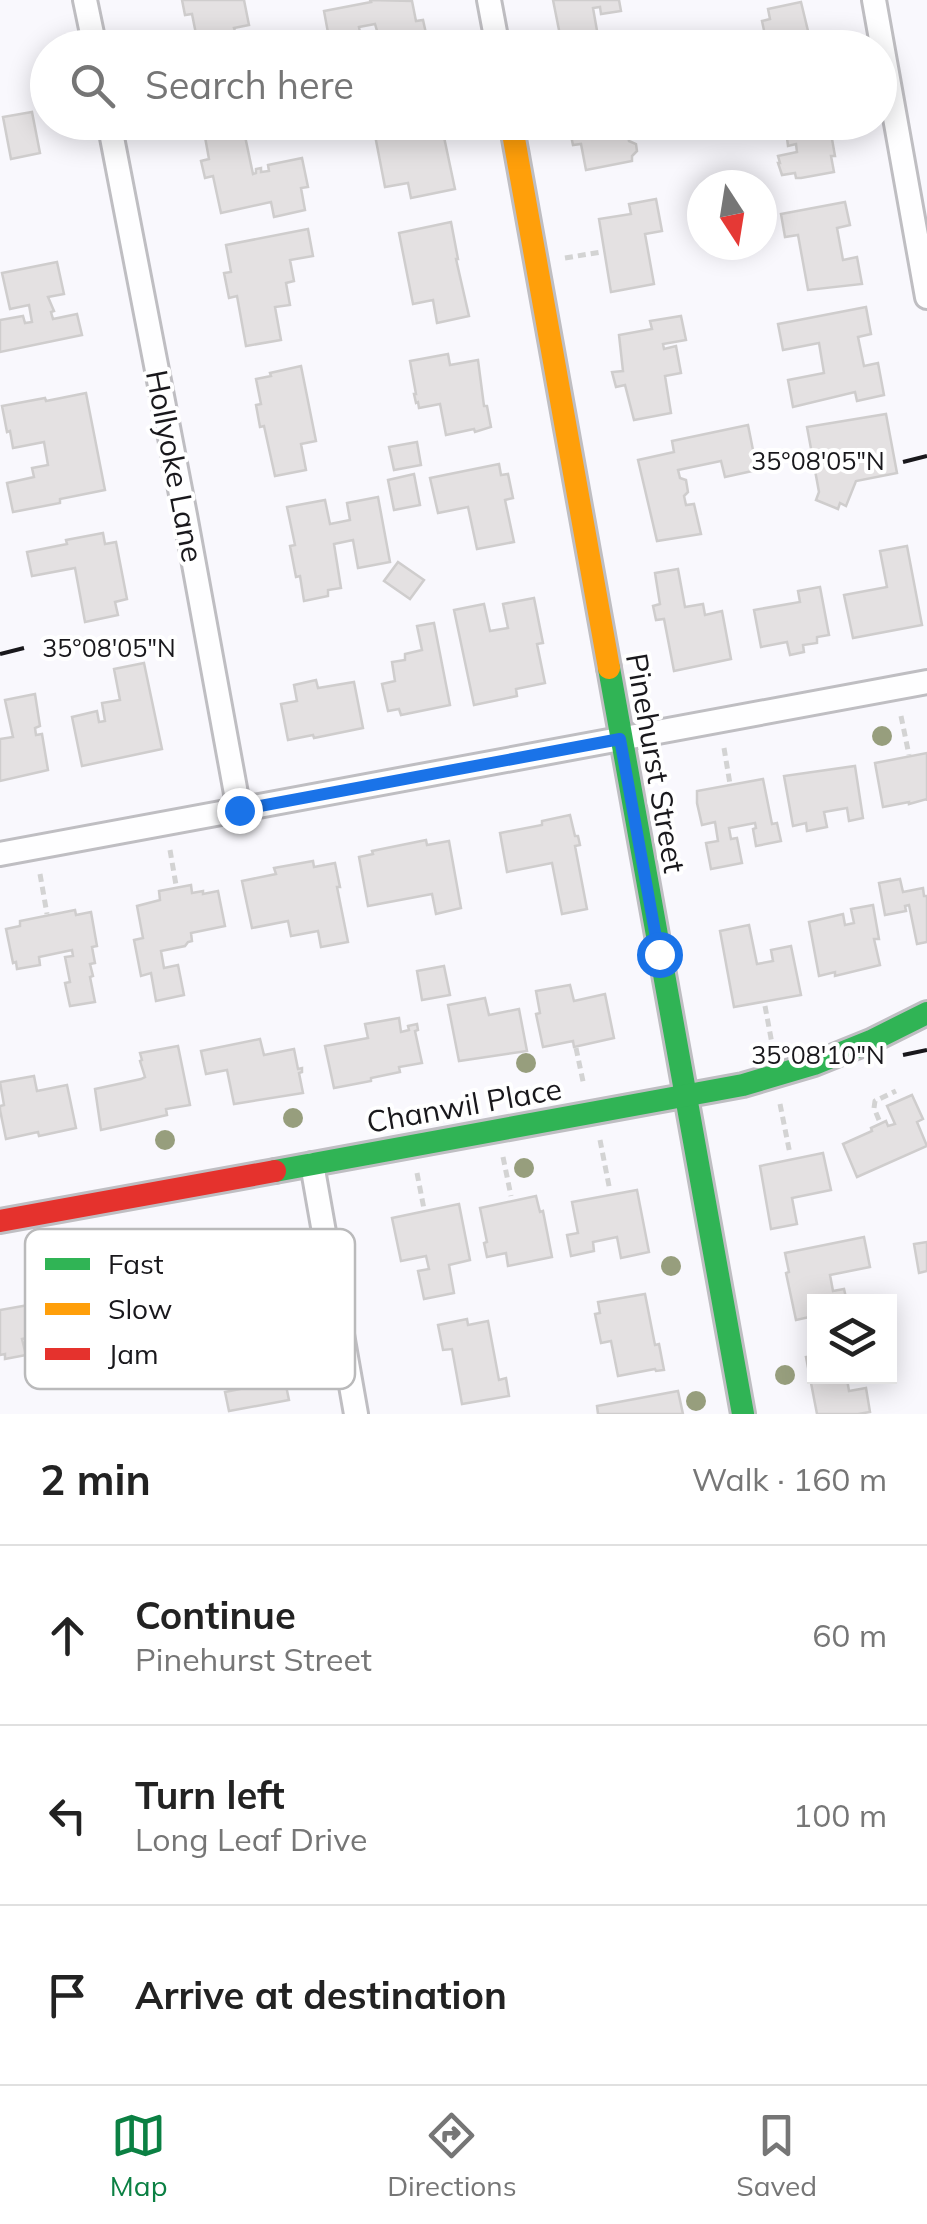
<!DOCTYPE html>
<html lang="en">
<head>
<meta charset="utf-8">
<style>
	body { margin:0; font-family:Mulish,sans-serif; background:#f2f2f2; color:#222 }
	.controls { position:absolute; right:30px; bottom:30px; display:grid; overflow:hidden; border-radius:0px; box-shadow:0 5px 25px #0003 }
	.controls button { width:90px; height:90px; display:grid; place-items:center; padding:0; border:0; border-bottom:2px solid #e0e0e0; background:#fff; color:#222; font:50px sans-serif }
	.compass { position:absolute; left:687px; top:170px; width:90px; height:90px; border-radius:50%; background:#fff; box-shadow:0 5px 25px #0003; rotate:168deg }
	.stop { position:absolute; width:30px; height:30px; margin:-22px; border:8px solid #1a73e8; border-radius:50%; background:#fff }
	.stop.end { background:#1a73e8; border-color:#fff; box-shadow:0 2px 10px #0008 }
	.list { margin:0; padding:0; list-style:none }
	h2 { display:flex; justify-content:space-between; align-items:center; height:130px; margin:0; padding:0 40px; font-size:42px }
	h2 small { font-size:32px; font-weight:400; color:#767676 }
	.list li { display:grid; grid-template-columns:65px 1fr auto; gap:30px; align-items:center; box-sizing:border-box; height:180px; padding:0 40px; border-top:2px solid #e0e0e0 }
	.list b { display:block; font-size:38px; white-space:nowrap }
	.list p { margin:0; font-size:32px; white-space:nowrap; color:#767676 }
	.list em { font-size:32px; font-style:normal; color:#767676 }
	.icon { flex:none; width:55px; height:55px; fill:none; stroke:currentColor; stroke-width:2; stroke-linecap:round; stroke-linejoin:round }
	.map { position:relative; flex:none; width:927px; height:1414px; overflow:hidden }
	.search { position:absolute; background:#fff; box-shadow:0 5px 25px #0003; left:30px; right:30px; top:30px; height:110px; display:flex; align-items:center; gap:25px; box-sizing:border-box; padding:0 35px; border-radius:55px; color:#767676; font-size:38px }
	.sheet { height:670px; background:#fff }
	nav { display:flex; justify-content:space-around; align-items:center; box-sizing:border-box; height:140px; border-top:2px solid #e0e0e0; background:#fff; font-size:28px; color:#767676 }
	nav a { display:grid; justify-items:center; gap:5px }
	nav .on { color:#0b8043 }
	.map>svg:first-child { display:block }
	.building { fill:#e4e1e2; stroke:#cfcdcd; stroke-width:2.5 }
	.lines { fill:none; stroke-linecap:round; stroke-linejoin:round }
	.street-casing { stroke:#bfbec2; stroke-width:28 }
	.fast-casing { stroke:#bfbec2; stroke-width:28 }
	.slow-casing { stroke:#bfbec2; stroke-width:28 }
	.jam-casing { stroke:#bfbec2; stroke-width:28 }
	.path { stroke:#d3d3d3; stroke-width:5; stroke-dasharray:8 5; stroke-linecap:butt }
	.street { stroke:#fefeff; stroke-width:22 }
	.fast { stroke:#30b455; stroke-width:22 }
	.slow { stroke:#ff9f0a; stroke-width:22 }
	.jam { stroke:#e5322d; stroke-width:22 }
	.tree { fill:#979e7d }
	.route { stroke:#1a73e8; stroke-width:12 }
	.ticks { fill:none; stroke:#19181c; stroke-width:4 }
	.labels { text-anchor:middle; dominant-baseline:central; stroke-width:8; stroke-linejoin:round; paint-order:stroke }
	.street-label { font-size:30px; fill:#19181c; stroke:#fff }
	.key { fill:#fff; stroke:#bababb; stroke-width:2.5 }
	.key-label { font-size:28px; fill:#19181c }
	.ticks-label { font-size:25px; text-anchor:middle; fill:#19181c; stroke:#fff; stroke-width:8; stroke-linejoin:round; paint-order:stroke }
</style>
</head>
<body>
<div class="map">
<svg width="927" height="1414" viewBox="0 0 927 1414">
	<rect width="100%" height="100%" fill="#f9f8fd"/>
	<g class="building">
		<path d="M182,0h62l5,25 -15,3 6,20h-43l1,-4 -6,-30 -7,1z"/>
		<path d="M370,0l42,1 4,20 7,-1 4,18 -8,1 1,9h-38l-7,-24 -16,3 1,5 -31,6 -5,-27 47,-9z"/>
		<path d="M553,0h66l2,11 -20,3 -1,-7 -7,1 6,34 -34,6 -2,-14 -3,1z"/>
		<path d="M801,2l8,33 4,-1 3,14h-61l-2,-10 12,-3 -3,-14 8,-2 -2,-10z"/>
		<path d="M32,112l8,41 -29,6 -8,-42z"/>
		<path d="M211,122h31l11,52 3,-1v-4l5,-1v4l8,-1 -1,-6 34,-7 6,29 -7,1 4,22 -31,7 -3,-15 -50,11 -8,-37 -8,2 -4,-17 8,-2 -4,-22 3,-1 -2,-12z"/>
		<path d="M384,122h16l2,9 39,-8 14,66 -44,9 -3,-15 -23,4 -12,-62z"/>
		<path d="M568,122h66l-8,3 3,16 7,3 1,7 -5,5v5l-46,9 -5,-26 -8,1z"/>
		<path d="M785,122h44l6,34h-4l3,16 -33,6h-5l-1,-5 -13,2 -4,-12h2l-2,-7 19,-4 -1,-8 -8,2z"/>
		<path d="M656,199l6,32 -17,3 9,50 -43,8 -12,-73 32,-5 -2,-10z"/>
		<path d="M845,202l5,23 -13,3 6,32 14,-3 5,27 -54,6 -10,-55 -13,2 -4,-23z"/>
		<path d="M451,222l7,37h-2l13,57 -32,7 -4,-23 -20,4 -14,-71z"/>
		<path d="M308,229l5,27 -23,4 4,21 -8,2 4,22 -15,2 6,33 -35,6 -9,-50 -8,2 -5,-25 7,-1 -5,-27z"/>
		<path d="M57,262l7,32 -16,3 6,14 -3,1 2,7 24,-5 5,21 -82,17v-32l23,-4 2,7 7,-1 -3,-17 -19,4 -8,-36z"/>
		<path d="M866,307l5,27 -13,3 6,29 14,-3 6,32 -27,6 -2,-9 -62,15 -5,-27 36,-7 -5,-30 -36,7 -5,-26z"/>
		<path d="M681,316l5,24 -23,4 1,5 12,-3 5,27 -16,3 6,37 -37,7 -9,-35 -9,2 -4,-15 11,-1 -4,-36 33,-6 -2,-8z"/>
		<path d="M448,354l2,11 28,-5 6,46h3l4,21 -16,5 -1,-3 -28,6 -6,-31 -21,4 -1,-6 -2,1 -2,-9h2l-6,-33z"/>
		<path d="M301,366l15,75 -15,3 5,26 -31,6 -11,-50 -4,1 -4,-22 5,-1 -5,-25 15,-3 -1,-3z"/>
		<path d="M86,393l19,97 -45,9v4l-47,9 -6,-29 27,-6 -2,-9 16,-3 -4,-23 -31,6 -3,-17 -3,1 -5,-26 43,-8 1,3z"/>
		<path d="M886,414l11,59 -41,8 -10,25 -6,-3 -2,6 -22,-9 3,-8 -12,-65z"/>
		<path d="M748,425l9,45 -32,7 -4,-16 -43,9 2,8 6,2 2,12 -4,4 2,9 8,-1 7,30 -44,7 -19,-81 36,-8 -2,-11z"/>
		<path d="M417,442l4,23 -27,5 -5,-23z"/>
		<path d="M499,464l2,11 7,-1 5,24 -8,2 9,42 -37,7 -9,-42 -30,6 -8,-35z"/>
		<path d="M414,474l6,31 -26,5 -6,-30z"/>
		<path d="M378,497l12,65 -32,6 -5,-28 -19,4 7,44 -13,2v6l-24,5 -4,-25 -4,1 -6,-31 5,-1 -8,-38 38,-7 5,24 20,-4 -3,-17z"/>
		<path d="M103,533l2,11 11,-2 11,57 -12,3 3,13 -33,7 -10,-54 -43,8 -5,-24 40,-8 -1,-4z"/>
		<path d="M907,546l15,79 -69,13 -9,-43 43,-8 -7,-36z"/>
		<path d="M398,562l26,18 -14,19 -26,-18z"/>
		<path d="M678,569l7,38 18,-3 2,11 17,-4 9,48 -57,12 -10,-52 -8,1 -3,-14 7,-2 -5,-31z"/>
		<path d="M820,587l9,48 -12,2v6l-14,2 1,7 -14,3 -3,-13 -26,5 -7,-37 46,-8 -2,-11z"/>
		<path d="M534,598l9,45 -6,1 8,39 -29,6 1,7 -43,9 -20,-95 30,-6 6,27 18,-3 -5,-24z"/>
		<path d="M434,623l16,82 -49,10 -2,-6 -11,2 -6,-27 13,-3 -3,-19 13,-2v-6l17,-4 -5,-24z"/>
		<path d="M144,663l18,86 -80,17 -10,-49 25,-6 2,11 6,-1 -3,-18 18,-3 -6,-31z"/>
		<path d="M316,680l2,8 36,-6 9,46 -49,10 -1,-3 -25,5 -7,-36 16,-3 -3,-16z"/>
		<path d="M35,694l5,32 -5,2 1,7 6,-1 6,36 -48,11v-42l13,-2 -8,-37z"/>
		<path d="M927,753v48v-2l-18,5v-2l-26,5 -8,-44z"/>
		<path d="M855,766l8,52 -14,3 -2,-13 -23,4 3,15 -20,4 -1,-8 -13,3 -9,-50z"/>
		<path d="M763,779l9,45 5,-1 4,18 -25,5 -3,-17 3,-1 -1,-5 -26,5 2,11 6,-1 5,25 -31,6 -5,-26 12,-2 -3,-19 -13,3 -5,-22v-12z"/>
		<path d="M570,815l5,21h3l2,9 -5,1 12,63 -25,5 -10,-51 -45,9 -7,-39 42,-8v-4z"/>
		<path d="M426,840l1,5 22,-4 12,67 -25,6 -4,-20 -64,12 -9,-49 14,-3 -1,-3z"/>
		<path d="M313,861l1,6 21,-4 5,24h-3l11,55 -27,5 -3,-16 -27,5 -3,-15 -36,7 -10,-47 34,-7 -2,-6z"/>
		<path d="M900,879l3,13 20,-4 1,8h3v46l-10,2 -8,-39 -4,1 1,5 -21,4 -6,-32z"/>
		<path d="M191,885l1,8 11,-2v3l15,-3 7,35 -34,7 1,8 -4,1 -3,4 -24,5 3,17 14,-3 6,30 -28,6 -5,-28 -10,3 -7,-36 9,-2 -6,-32 23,-6 -1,-9z"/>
		<path d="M873,905l6,34h-5l6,26 -45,11v-4l-16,4 -10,-54 34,-8 2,11 9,-2 -3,-14z"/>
		<path d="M75,910l1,5 15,-3 6,34 -5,1 3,16 -5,1 3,12 -3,1 5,25 -25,4 -5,-23 5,-1 -5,-25 8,-1 -1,-6 -33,7 1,8 -23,4 -1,-7 -3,1 -7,-34 14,-3v-5z"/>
		<path d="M749,925l8,39 16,-3 -2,-11 20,-4 10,49 -67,12 -14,-76z"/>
		<path d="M444,966l6,29 -28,5 -5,-29z"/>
		<path d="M570,985l4,16 31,-7 9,44 -40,9 -1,-6 -30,6 -7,-33 4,-1 -4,-22z"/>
		<path d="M485,998l4,17 30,-6 8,42 -68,10 -11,-56z"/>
		<path d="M399,1018l2,14 8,-2 -1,-4 9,-2 1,6 -3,1 7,32 -23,4 1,5 -29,6v3l-37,7 -9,-42 43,-8 -3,-14z"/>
		<path d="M260,1039l4,16 30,-6 4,20 4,-1v4l-3,1 4,20 -69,11 -7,-34 -21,4 -5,-23z"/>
		<path d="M178,1046l12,59 -24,4 1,6 -66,15 -6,-41 46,-10 4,-2 -5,-16 2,-1 -2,-7z"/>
		<path d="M34,1076l3,15 30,-6 9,43 -37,8 -1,-4 -32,7 -6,-29v-4l4,-1 -4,-23z"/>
		<path d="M912,1095l11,24 -6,3 10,24 -70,31 -14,-33 29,-13 -1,-3 15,-7 2,5 7,-2 -8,-18z"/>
		<path d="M823,1153l8,37 -39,8 5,26 -26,5 -11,-63z"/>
		<path d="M637,1190l12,62 -28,6 -4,-21 -24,5 1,9 -23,5 -4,-21 11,-2 -6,-31z"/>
		<path d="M536,1196l4,16 3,-1 9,46 -44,9 -2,-13 -19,4 -3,-14 3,-1 -7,-34z"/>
		<path d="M459,1204l11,56 -21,5 5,28 -30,6 -6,-28 11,-2 -3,-13 -25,5 -9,-43z"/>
		<path d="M864,1237l6,30 -40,8 3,16 11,-2 3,13h-33v14l-18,4 -10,-47 3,-1 -4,-19z"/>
		<path d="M927,1242v29l-8,2 -5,-29z"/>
		<path d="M645,1294l10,51 4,-1 5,26 -8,1 -1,-2 -37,7 -7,-35 -10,2 -6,-29 5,-1 -2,-11z"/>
		<path d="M40,1303l6,31 -24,5 4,16 -21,4v-5l-5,1v-45z"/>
		<path d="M467,1319l1,6 20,-4 11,59 7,-2 3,18 -47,8 -10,-55 -9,1 -5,-25z"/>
		<path d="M272,1333l9,49 4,-1 4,19 -60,11 -4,-19 15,-3 -4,-21 -26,5 -5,-28z"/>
		<path d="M814,1356v20h48l-15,3 2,12 17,-3 4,24 -12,2h-41l-11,-57z"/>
		<path d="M678,1391l5,23h-85l-1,-8z"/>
	</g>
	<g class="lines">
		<defs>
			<g id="street">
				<path d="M85,0l10,48"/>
				<path d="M489,0l9,48"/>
				<path d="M874,0l53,297"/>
				<path d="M109,122l76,393 54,295"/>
				<path d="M0,854l927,-172"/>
				<path d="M312,1164l44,250"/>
			</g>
			<g id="fast">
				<path d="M609,668l134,746"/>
				<path d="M275,1171l468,-86 71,-21 57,-23 56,-28"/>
			</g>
			<path id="slow" d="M511,122l98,546"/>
			<path id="jam" d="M0,1221l275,-50"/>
		</defs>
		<use href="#street" class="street-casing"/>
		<use href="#fast" class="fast-casing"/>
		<use href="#slow" class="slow-casing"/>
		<use href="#jam" class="jam-casing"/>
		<g class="path">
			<path d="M565,258l36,-6"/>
			<path d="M901,716l8,39"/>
			<path d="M724,748l6,36"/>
			<path d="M170,850l6,35"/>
			<path d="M40,874l7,40"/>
			<path d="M765,1006l8,43"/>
			<path d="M576,1048l8,38"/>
			<path d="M780,1104l10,50"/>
			<path d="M879,1120l-5,-12 1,-7 21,-10"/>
			<path d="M600,1140l10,51"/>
			<path d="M503,1157l8,39"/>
			<path d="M417,1173l7,36"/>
		</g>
		<use href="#street" class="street"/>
		<use href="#fast" class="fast"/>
		<use href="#slow" class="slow"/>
		<use href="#jam" class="jam"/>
	</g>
	<g class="tree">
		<circle cx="882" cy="736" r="10"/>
		<circle cx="526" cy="1063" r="10"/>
		<circle cx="293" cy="1118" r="10"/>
		<circle cx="165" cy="1140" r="10"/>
		<circle cx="524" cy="1168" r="10"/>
		<circle cx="671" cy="1266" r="10"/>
		<circle cx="785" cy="1375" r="10"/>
		<circle cx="696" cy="1401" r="10"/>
	</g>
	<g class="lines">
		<path class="route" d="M239,810l381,-71 39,215"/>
	</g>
	<path class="ticks" d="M903,462l24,-6M0,654l24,-6M903,1055l24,-5"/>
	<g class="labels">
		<g class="street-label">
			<text transform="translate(175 466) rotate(79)">Hollyoke Lane</text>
			<text transform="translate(656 763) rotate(80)">Pinehurst Street</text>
			<text transform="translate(464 1105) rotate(-10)">Chanwil Place</text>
		</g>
	</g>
	<rect x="25" y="1229" width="330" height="160" rx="15" class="key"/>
	<rect x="45" y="1258" width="45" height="12" fill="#30b455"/>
	<rect x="45" y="1303" width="45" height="12" fill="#ff9f0a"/>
	<rect x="45" y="1348" width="45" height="12" fill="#e5322d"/>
	<g class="key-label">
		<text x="108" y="1274">Fast</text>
		<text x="108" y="1319">Slow</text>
		<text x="108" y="1364">Jam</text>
	</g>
	<g class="ticks-label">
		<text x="818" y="470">35°08'05"N</text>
		<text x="109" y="657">35°08'05"N</text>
		<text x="818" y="1064">35°08'10"N</text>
	</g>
</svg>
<div class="controls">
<button><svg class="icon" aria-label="layers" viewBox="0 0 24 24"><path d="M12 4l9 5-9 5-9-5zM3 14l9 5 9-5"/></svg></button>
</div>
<svg class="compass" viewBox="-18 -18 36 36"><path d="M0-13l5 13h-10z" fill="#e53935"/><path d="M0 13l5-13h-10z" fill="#767676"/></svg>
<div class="stop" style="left:659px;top:954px"></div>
<div class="stop end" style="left:239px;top:810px"></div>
<div class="search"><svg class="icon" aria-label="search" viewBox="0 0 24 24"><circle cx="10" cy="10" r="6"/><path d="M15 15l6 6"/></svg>Search here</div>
</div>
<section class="sheet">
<h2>2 min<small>Walk · 160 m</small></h2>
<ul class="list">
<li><svg class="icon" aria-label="ahead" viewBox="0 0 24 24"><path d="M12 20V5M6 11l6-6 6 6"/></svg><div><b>Continue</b><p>Pinehurst Street</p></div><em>60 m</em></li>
<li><svg class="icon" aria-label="left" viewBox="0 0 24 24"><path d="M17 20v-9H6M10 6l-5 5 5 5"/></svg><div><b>Turn left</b><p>Long Leaf Drive</p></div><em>100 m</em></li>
<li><svg class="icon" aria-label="arrive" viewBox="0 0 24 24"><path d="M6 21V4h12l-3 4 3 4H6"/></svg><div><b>Arrive at destination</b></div></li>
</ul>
</section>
<nav>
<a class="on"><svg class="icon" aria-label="map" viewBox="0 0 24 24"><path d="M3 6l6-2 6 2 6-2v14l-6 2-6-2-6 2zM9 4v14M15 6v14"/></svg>Map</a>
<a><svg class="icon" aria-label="directions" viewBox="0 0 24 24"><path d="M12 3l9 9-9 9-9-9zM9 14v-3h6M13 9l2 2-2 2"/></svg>Directions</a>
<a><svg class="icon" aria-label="saved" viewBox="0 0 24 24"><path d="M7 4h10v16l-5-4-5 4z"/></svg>Saved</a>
</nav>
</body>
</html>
